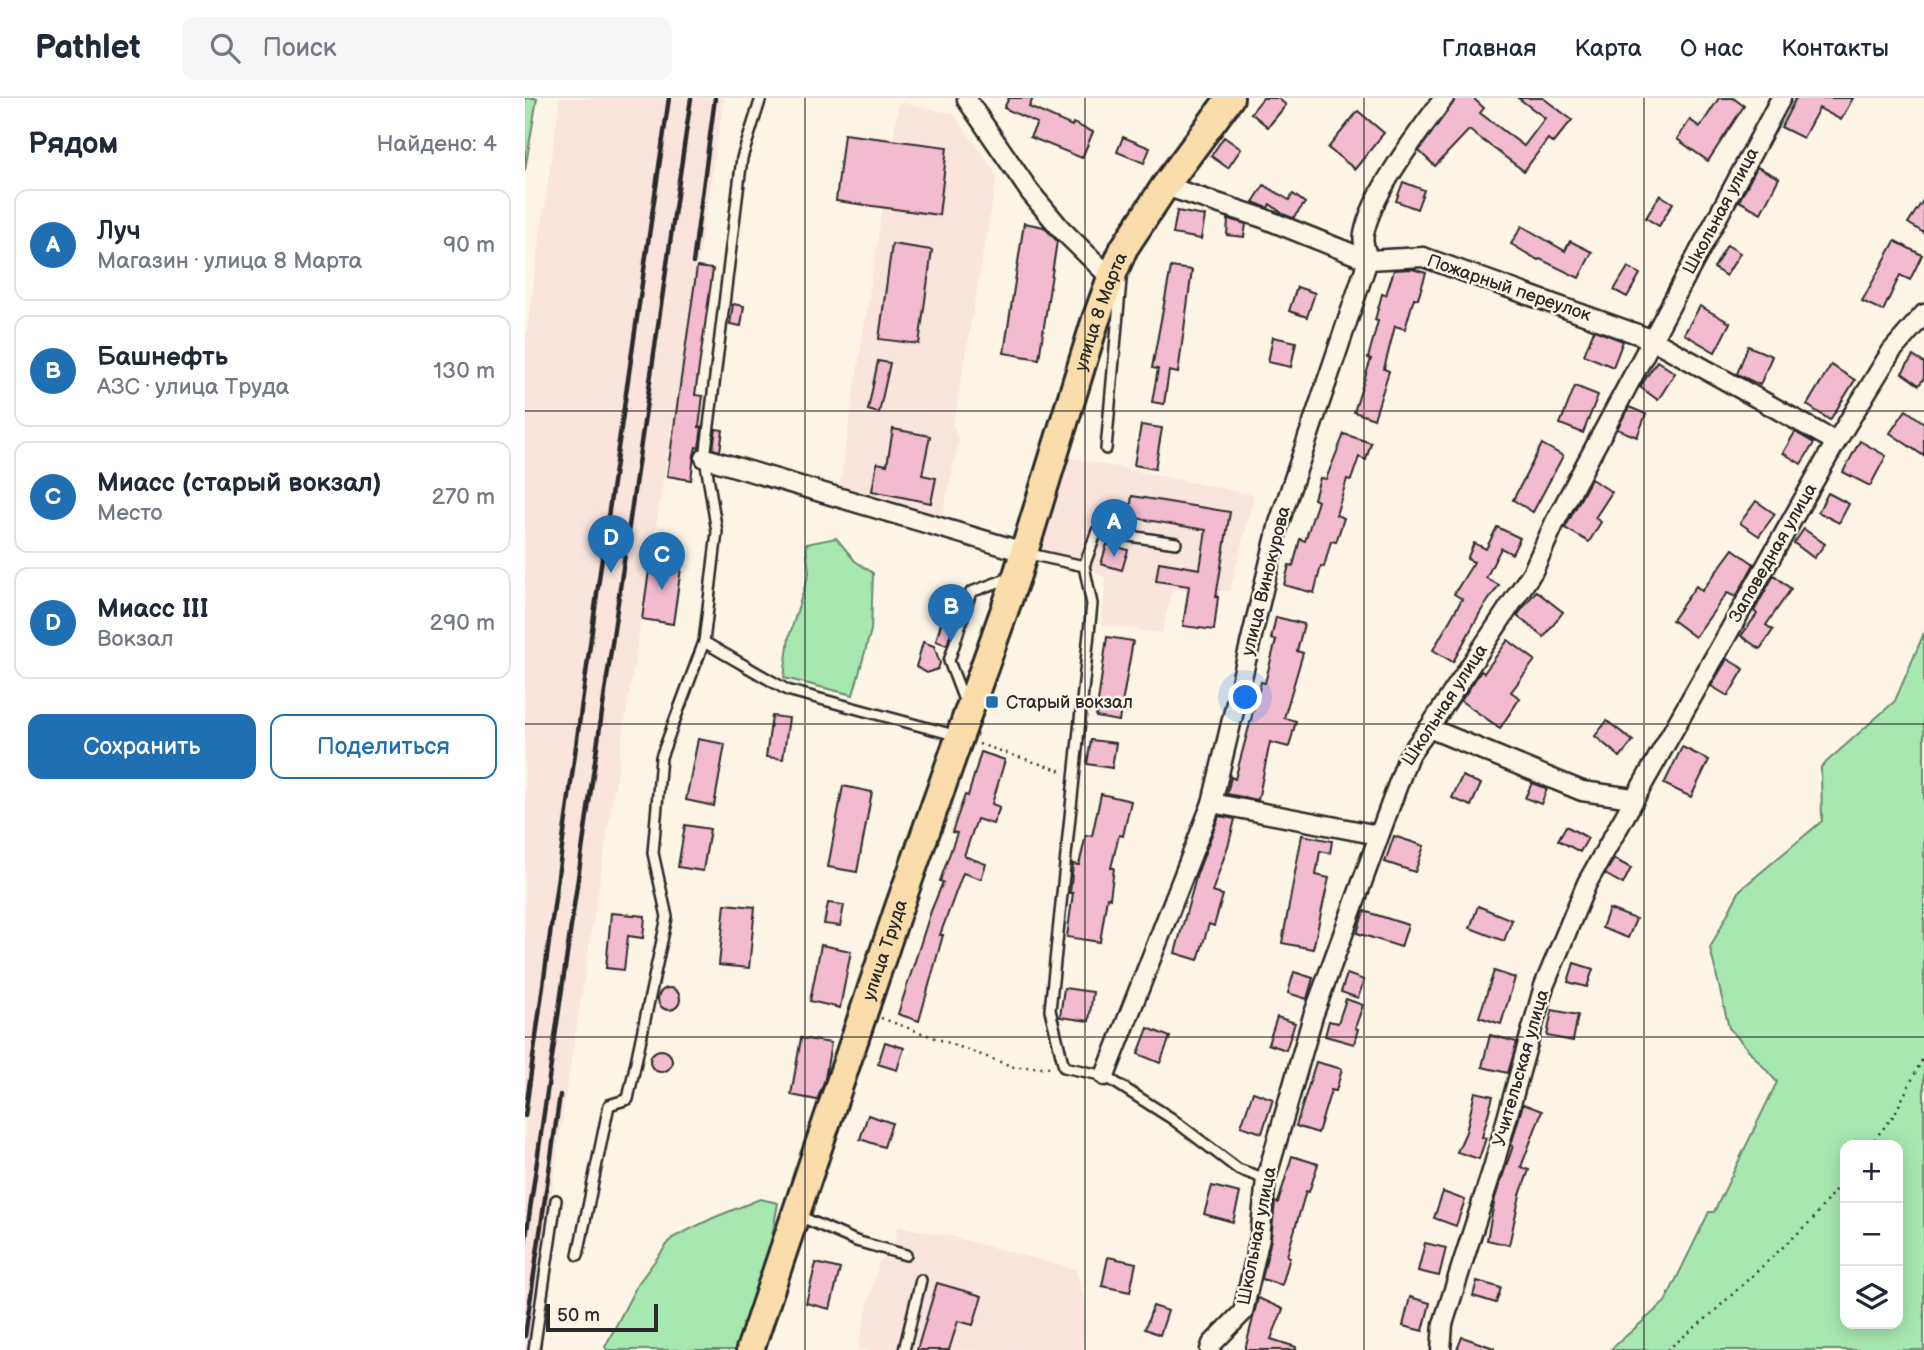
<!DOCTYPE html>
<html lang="ru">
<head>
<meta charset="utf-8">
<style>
	body { margin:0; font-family:"Balsamiq Sans",sans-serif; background:#f6f6f7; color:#1f2937 }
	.controls { position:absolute; right:21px; bottom:21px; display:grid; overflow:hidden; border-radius:14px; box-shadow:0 4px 18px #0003 }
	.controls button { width:63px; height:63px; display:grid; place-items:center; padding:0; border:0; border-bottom:2px solid #e0e1e3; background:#fff; color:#1f2937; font:35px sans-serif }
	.scale { position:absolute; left:21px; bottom:18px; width:112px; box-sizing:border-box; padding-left:7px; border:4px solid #2b2b2b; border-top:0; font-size:19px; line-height:24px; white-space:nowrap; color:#2b2b2b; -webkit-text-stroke:5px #fcf5e5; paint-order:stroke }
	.you { position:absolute; left:721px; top:600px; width:24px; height:24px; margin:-18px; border:5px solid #fff; border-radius:50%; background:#1a73e8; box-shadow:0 0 0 10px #1a73e833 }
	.badge { display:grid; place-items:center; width:46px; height:46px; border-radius:50%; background:#1f6fb2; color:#fff; font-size:23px; font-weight:700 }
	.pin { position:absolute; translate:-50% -58px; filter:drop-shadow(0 2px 4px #0008) }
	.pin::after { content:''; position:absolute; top:37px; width:24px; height:21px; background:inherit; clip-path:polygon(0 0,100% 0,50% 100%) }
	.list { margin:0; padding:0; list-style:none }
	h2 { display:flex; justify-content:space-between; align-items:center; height:91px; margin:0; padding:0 28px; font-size:30px }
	h2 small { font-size:23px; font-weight:400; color:#747a83 }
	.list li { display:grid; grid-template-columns:46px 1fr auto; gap:21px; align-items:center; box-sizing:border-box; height:112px; margin:0 14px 14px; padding:0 14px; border:2px solid #e0e1e3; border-radius:14px }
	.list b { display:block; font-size:26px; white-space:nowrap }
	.list p { margin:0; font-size:23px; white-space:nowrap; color:#747a83 }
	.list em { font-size:23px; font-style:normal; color:#747a83 }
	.actions { display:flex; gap:14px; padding:21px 28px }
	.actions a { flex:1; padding:16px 0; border:2px solid #1f6fb2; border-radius:14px; text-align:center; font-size:24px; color:#1f6fb2 }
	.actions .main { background:#1f6fb2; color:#fff }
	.icon { flex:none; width:38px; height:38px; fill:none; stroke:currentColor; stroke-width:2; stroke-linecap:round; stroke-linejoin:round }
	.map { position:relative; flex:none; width:1399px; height:1252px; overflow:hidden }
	header { display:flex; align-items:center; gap:42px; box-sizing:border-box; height:98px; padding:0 35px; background:#fff; border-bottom:2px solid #e0e1e3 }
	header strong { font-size:33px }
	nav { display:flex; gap:38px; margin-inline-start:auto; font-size:24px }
	.search { width:490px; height:63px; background:#f6f6f7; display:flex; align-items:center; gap:18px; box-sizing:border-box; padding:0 24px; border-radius:14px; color:#747a83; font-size:26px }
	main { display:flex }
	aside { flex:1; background:#fff }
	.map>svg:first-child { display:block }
	.built { fill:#f9e4de }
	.green { fill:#a7e8b1; stroke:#698a6e; stroke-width:2; fill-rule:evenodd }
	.building { fill:#f3bbcf; stroke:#2b2b2b; stroke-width:2 }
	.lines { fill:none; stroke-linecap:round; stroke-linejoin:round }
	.lane-casing { stroke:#2b2b2b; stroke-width:14 }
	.street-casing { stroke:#2b2b2b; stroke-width:23 }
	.primary-casing { stroke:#2b2b2b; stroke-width:32 }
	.path { stroke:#2b2b2b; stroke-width:2.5; stroke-dasharray:2 5; stroke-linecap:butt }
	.lane { stroke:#fcf5e5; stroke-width:9 }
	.street { stroke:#fcf5e5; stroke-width:18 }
	.primary { stroke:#fbddab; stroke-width:26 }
	.rail { stroke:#2b2b2b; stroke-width:4.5 }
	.grid { fill:none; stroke:#2b2b2b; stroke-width:2; stroke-opacity:0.55 }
	.poi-dot { fill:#1f6fb2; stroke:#fcf5e5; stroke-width:2.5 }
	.labels { text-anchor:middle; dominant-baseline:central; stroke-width:5; stroke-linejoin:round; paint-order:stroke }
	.street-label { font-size:18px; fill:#2b2b2b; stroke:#fcf5e5 }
	.poi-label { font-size:18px; fill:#2b2b2b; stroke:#fcf5e5; text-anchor:start }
</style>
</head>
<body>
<header>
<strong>Pathlet</strong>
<div class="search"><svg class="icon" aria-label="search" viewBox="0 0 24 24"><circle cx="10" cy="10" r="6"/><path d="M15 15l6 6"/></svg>Поиск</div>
<nav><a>Главная</a><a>Карта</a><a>О нас</a><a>Контакты</a></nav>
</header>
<main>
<aside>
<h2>Рядом<small>Найдено: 4</small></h2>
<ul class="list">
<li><span class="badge">A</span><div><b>Луч</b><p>Магазин · улица 8 Марта</p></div><em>90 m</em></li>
<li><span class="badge">B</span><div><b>Башнефть</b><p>АЗС · улица Труда</p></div><em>130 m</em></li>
<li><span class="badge">C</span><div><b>Миасс (старый вокзал)</b><p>Место</p></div><em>270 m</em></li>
<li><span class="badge">D</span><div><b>Миасс III</b><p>Вокзал</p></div><em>290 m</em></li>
</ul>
<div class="actions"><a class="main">Сохранить</a><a>Поделиться</a></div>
</aside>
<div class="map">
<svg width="1399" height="1252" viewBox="0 0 1399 1252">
	<rect width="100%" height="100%" fill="#fcf5e5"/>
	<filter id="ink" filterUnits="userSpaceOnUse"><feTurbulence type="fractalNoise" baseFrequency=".0143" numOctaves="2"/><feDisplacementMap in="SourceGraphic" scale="14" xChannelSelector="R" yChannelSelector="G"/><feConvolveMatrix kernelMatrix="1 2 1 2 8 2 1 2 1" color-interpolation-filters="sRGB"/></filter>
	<g filter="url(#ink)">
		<g class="built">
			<path d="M35,0h164l-159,1000 -36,252h-4v-1006z"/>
			<path d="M374,4l55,12 43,61 -44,250 6,16 -17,76 -103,-27z"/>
			<path d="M537,358l192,39 -24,96 -58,-1 -10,43 -61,-8 5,-46 -27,-20 -43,-11z"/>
			<path d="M373,1128l55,11 122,32 10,32 -2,49h-226l22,-88 14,-11z"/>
		</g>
		<g class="green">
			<path d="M0,0h12l-12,72z"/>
			<path d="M311,440l19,23 18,12 -2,57 -18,65 -69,-17 5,-41 20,-64 -3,-29z"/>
			<path d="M1399,535v717h-314l55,-48 44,-90h5l63,-130 -48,-54 -19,-80 30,-58 82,-69 -1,-54 74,-66zM1320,1047h53v179h-53z"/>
			<path d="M235,1101l18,4 -11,61 -23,86h-137l-2,-3 32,-62 35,-47 41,-20z"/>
		</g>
		<g class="building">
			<path d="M484,0h24l-4,9 43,19 1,-3 20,9 -11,26 -52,-21 7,-14 -33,-15z"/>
			<path d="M738,0h15l8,7 -18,22 -17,-14z"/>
			<path d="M931,0h17l11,10 -4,5 44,33 21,-28 -27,-20h25l29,22 -19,23 -5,-4 -24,32 -55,-41 -34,36 -16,-15z"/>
			<path d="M1194,0h14l11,8 -36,55 -31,-22 13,-19 10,7z"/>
			<path d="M1271,0h57l-12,22 -22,-12 -16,30 -22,-11z"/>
			<path d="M833,13l26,22 -29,36 -27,-21z"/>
			<path d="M319,36l103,13 -8,68 -103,-14z"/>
			<path d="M598,39l27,11 -6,15 -27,-11z"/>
			<path d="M699,39l17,12 -13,19 -17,-12z"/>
			<path d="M1232,69l22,11 -18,35 -22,-12z"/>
			<path d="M878,84l21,8 -7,19 -21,-8z"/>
			<path d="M739,87l25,15 4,-6 12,9 -12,15 -10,-4 -13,-10 -2,4 -15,-6z"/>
			<path d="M1135,97l13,8 -14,23 -13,-8z"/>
			<path d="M1399,101v34l-16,-10z"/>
			<path d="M652,113l28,5 -4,23 -28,-5z"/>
			<path d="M703,121l18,5 -2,13 -17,-2z"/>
			<path d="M499,125l20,4 13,14 -18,118 -35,-6z"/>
			<path d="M997,128l43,25 5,-10 22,11 -13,26 -39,-19 -2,1 -27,-16z"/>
			<path d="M1370,143l27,14 -12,25 -10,-5 -17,36 -21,-10z"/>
			<path d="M367,146l40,6 -13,94 -40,-5z"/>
			<path d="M1202,147l13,8 -14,23 -12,-8z"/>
			<path d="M172,169l16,2 -18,126 8,1 -4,31h3l-3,21 -3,-1 -2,8 -3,25 -24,-4z"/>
			<path d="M646,169l21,3 -14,103 -9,-2 -5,33 -12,-2 6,-33 -6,-1z"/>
			<path d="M1103,169l12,7 -13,23 -13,-7z"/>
			<path d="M887,171l14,4 -8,26 -4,-1 -9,31 -10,-3 -11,43 5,2 -15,48 -20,-7 17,-53 -3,-1 10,-37 -3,-1 7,-26 4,1 8,-25z"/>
			<path d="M772,189l18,6 -8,24 -18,-6z"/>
			<path d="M208,206l11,2 -3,20 -11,-2z"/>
			<path d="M1175,208l30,17 -15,29 -31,-18z"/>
			<path d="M1069,232l29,11 -10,26 -29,-12z"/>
			<path d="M748,239l23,5 -5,25 -23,-5z"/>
			<path d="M1223,248l24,10 -12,29 -23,-11z"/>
			<path d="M1388,258l11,7v15l-5,7 -17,-12z"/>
			<path d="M353,263l12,2 -11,50 -11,-3z"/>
			<path d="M1132,263l18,12 -17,27 -18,-13z"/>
			<path d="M1306,267l24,15 -25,40 -23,-15z"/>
			<path d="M1050,288l23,9 -15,38 -23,-9z"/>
			<path d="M1104,309l17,7 -9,23 -20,-8z"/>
			<path d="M1381,312l18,13v33l-34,-23z"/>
			<path d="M616,327l21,3 -7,41 -21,-4z"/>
			<path d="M191,331l7,1 -3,21 -7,-2z"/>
			<path d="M368,331l37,7 -8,39 14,3 -5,25 -59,-12 5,-28 10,2z"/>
			<path d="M1270,334l19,11 -13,21 -18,-11z"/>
			<path d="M819,336l27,9 -5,17 -7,-3 -8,23 -4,-1 -11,36 8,3 -8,24 -5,-1 -7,26 -3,-1 -7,27 -30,-8 5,-20 4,1 7,-27 5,2 13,-40 -4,-2 6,-21 6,1z"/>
			<path d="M1335,343l26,15 -16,30 -27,-14z"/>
			<path d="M1017,346l21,12 -30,56 -20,-12z"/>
			<path d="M1066,381l21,13 -17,26 6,4 -12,20 -24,-14z"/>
			<path d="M1303,395l21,11 -10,19 -21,-11z"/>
			<path d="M607,398l98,16 -14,85h2l-4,33 -31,-4 6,-40 -33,-5 3,-19 41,7 6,-39 -77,-13z"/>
			<path d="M1231,403l19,13 -16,22 -19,-13z"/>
			<path d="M972,429l23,11 -8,16 -11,-6 -15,30 13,7 -18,26 -28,51 -20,-12 29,-51 -8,-5 20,-32 -7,-3 7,-16 12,6z"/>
			<path d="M1279,431l21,15 -11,14 -20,-15z"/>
			<path d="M138,439l16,2 -3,21 6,1 -9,63 -31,-5 9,-62 9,1z"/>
			<path d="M582,446l21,6 -6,20 -21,-6z"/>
			<path d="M1208,451l21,15 -18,33 -9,-4 -32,44 -23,-17 24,-34 6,5z"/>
			<path d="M1249,477l17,14 -25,36 7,5 -13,19 -19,-13 16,-22 -3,-3z"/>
			<path d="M1011,493l27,21 -19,25 -27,-21z"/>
			<path d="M419,515l12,3 -9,29 -11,-4z"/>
			<path d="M751,519l28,7 -7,27 6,2 -19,65 12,3 -7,26 -19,-5 -12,58 -31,-6 4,-17 4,2 26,-97 4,1 11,-43 -5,-1z"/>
			<path d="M582,539l26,4 -14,80 -23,-4z"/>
			<path d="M983,542l27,20 -24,32 9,6 -20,30 -39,-27 20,-30 3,2z"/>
			<path d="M398,544l11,4 6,17 -2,6 -11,4 -11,-6z"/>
			<path d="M1202,561l17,10 -16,27 -17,-10z"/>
			<path d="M247,618l17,2 -6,41 -17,-2z"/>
			<path d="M1082,623l26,20 -13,16 -25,-21z"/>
			<path d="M173,641l27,5 -11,62 -28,-6z"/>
			<path d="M566,642l25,3 -4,25 -25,-4z"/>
			<path d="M1157,649l27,13 -18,37 -27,-13z"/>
			<path d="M456,654l24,8 -13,44 8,3 -7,17 -16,-5 -13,37 22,8 -5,15 -18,-6 -23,62h3l-24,86 -21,-7 33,-103 12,-29 -3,-1 17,-48 -5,-1 13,-37 3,1z"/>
			<path d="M937,678l19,8 -10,22 -19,-8z"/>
			<path d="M1007,685l15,6 -6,15 -16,-6z"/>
			<path d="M318,688l29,6 -15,80 -29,-5z"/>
			<path d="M576,696l30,7 -8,35 -4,-1 -8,33h3l-4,30 -3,-1 -7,45 -33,-5 6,-44h-3l3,-29 6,1 7,-30 6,1z"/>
			<path d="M694,718l16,3 -6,24 -17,49 11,3 -9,31 -5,-2 -11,36 -23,-7 22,-79z"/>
			<path d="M160,727l25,4 -7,42 -25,-4z"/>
			<path d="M1041,728l22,12 -8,14 -22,-12z"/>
			<path d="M777,737l30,6 -2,12 -10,-2 -4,24 13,3 -16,71 -31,-6z"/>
			<path d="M869,738l30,10 -9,26 -30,-10z"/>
			<path d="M1089,761l17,9 -8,16 -18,-10z"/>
			<path d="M303,805l16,2 -4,21 -16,-2z"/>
			<path d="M200,806l30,3 -6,61 -30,-3z"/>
			<path d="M953,808l34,14 -8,21 -34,-13z"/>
			<path d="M1084,811l27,10 -8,19 -26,-10z"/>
			<path d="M839,813l44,14 -7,22 -44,-14z"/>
			<path d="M86,815l34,3 -2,22 -15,-2 -4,34 -18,-2z"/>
			<path d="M296,847l30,6 -11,57 -30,-7z"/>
			<path d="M1049,865l19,6 -6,18 -19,-5z"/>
			<path d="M969,873l21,7 -14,46 -22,-7z"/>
			<path d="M769,874l19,6 -6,21 -19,-6z"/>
			<path d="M822,876l17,6 -6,18 -17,-6z"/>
			<path d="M539,890l29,4 -4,29 -29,-4z"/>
			<circle cx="144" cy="901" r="11"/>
			<path d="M821,901l17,6 -8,23 3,1 -4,15 -29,-8 4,-15 9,2z"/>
			<path d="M1027,912l26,5 -5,26 -26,-5z"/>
			<path d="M752,919l18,6 -9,27 -18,-6z"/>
			<path d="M623,930l22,9 -10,26 -22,-9z"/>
			<path d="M965,937l27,7 -9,31 -26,-6z"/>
			<path d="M276,940l30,5 -6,36 -8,21 -26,-5z"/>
			<path d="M360,944l19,6 -7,22 -19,-6z"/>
			<circle cx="136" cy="963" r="11"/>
			<path d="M791,964l26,7 -6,22 -5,-1 -13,43 -22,-7z"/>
			<path d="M728,994l20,7 -11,34 -21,-7z"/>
			<path d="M950,994l18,4 -11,41 4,1 -7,21 -22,-7 9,-20z"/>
			<path d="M998,1006l19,7 -21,56 8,3 -9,25 -11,50 -22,-5 8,-42 18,-52 -2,-1z"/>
			<path d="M343,1017l24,8 -8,24 -24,-8z"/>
			<path d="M767,1058l26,8 -9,28 -3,-1 -19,65 3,1 -8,28 -20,-6 9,-40 4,-37 3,1z"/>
			<path d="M687,1088l28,7 -7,29 -29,-8z"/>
			<path d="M918,1094l22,8 -9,26 -22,-8z"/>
			<path d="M900,1145l21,5 -7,28 -21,-5z"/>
			<path d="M583,1159l28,6 -6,29 -28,-6z"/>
			<path d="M291,1165l24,6 -10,40 -24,-6z"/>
			<path d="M952,1183l24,7 -5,15 -23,-7z"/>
			<path d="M412,1185l45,13 -9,29 -15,-4 -9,29h-32z"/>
			<path d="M885,1199l20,6 -7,28 -20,-5z"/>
			<path d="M733,1200l25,11 -12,30 25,8v3h-51z"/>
			<path d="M628,1208l15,5 -8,24 -15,-6z"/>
			<path d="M937,1239l32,11v2h-37z"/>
		</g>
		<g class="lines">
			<defs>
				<g id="lane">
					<path d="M581,351l15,-169"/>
					<path d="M500,455l59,13 8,38 -42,406 14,57 41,9 66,42 67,51 28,10"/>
					<path d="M559,468l13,-35 79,12"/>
					<path d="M179,544l83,48 171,46"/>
					<path d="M440,605l-16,-42 22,-69 41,-15"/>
					<path d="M274,1118l57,25 50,14"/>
					<path d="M53,1157l31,-150 19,-6 39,-182 -14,-64 8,-96 43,-115 13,-110 -12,-74 37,-300 19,-60"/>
					<path d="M9,1252l22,-150"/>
					<path d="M379,1252l17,-70"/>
				</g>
				<g id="street">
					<path d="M443,0l-1,2 63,92 31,37 50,49"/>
					<path d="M640,88l98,32 105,42 55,-3 228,82 185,103"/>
					<path d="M180,360l319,94"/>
					<path d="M904,630l153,63 51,7"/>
					<path d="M687,705l166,32"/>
					<path d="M580,978l107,-273 67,-280 89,-263c-2,-8 -6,-19 -4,-26 8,-42 55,-102 80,-136"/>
					<path d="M685,1252l2,-6 31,-32 17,-75 6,-58 47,-163 95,-259 21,-29 104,-157 22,-49 226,-424"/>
					<path d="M916,1252l2,-26 50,-156 51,-182 43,-103 249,-441 55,-90 33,-38"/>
				</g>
				<g id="primary">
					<path id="s1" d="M225,1252l148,-440 119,-335 78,-253 16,-44 13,-30 41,-62 65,-88"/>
				</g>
			</defs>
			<use href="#lane" class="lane-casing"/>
			<use href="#street" class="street-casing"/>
			<use href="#primary" class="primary-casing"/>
			<g class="path">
				<path d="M454,646l83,27"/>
				<path d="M356,920l133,49h37"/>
				<path d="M1345,1047l24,-30 30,-59"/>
				<path d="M1142,1252l41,-33 105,-98 32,-42"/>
			</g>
			<use href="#lane" class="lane"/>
			<use href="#street" class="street"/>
			<use href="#primary" class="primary"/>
			<g class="rail">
				<path d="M168,165l22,-165"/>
				<path d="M0,1018l75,-544 69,-474"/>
				<path d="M0,1146l166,-1146"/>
				<path d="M0,1238l35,-241"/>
			</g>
		</g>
	</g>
	<path class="grid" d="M280,0v1252M560,0v1252M839,0v1252M1119,0v1252M0,313h1399M0,626h1399M0,939h1399"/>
	<rect class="poi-dot" x="460" y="597" width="14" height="14" rx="3.5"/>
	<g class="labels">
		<g class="street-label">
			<text transform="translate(1196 113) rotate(-62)">Школьная улица</text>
			<text transform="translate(984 190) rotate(19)">Пожарный переулок</text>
			<text stroke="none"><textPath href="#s1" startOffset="1096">улица 8 Марта</textPath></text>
			<text transform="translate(1248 455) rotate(-60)">Заповедная улица</text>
			<text transform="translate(741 483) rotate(-76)">улица Винокурова</text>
			<text transform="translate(920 607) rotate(-57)">Школьная улица</text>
			<text stroke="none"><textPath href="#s1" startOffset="422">улица Труда</textPath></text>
			<text transform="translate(996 970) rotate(-74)">Учительская улица</text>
			<text transform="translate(732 1138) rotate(-79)">Школьная улица</text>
		</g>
		<g class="poi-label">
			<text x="481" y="604">Старый вокзал</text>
		</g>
	</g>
</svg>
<div class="controls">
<button>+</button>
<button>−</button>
<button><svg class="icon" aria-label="layers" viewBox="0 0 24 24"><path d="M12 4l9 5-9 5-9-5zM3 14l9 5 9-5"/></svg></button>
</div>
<div class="scale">50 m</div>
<div class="you"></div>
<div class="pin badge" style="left:589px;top:459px">A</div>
<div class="pin badge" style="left:426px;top:544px">B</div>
<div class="pin badge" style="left:137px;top:492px">C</div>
<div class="pin badge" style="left:86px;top:475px">D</div>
</div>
</main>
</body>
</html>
